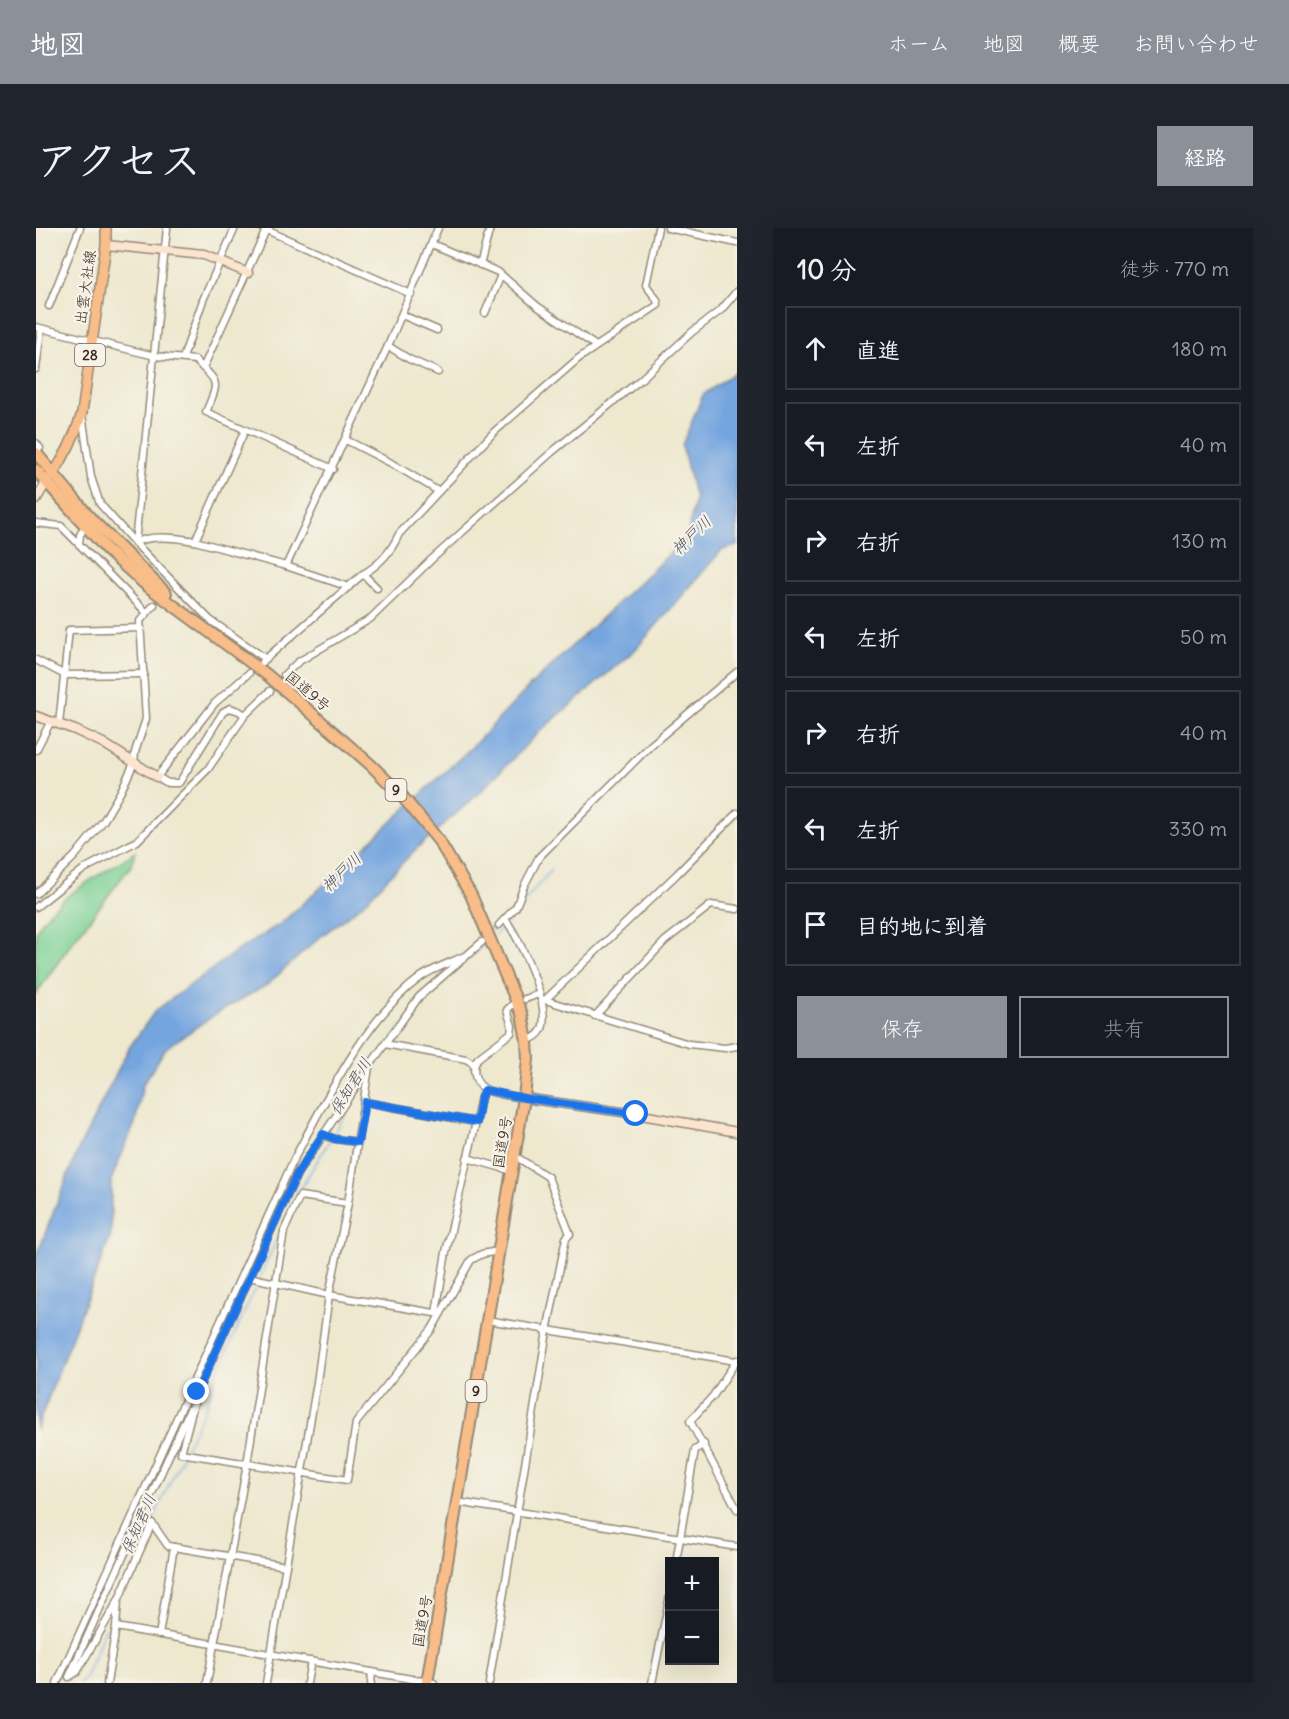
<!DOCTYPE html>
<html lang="ja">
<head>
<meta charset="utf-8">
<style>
	body { margin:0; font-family:Delius,"Klee One",sans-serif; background:#20242c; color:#f1f3f6 }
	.controls { position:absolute; right:18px; bottom:18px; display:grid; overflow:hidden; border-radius:0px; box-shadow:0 6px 24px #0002 }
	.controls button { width:54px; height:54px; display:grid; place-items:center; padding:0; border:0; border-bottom:2px solid #363941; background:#171b24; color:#f1f3f6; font:30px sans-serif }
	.stop { position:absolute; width:18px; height:18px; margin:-14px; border:4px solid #1a73e8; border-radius:50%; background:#fff }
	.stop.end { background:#1a73e8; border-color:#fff; box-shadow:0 2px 6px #0008 }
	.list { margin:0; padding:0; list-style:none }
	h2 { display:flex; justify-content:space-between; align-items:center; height:78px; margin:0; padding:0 24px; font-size:26px }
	h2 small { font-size:20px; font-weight:400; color:#9ea1a6 }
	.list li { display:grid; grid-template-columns:39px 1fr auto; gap:18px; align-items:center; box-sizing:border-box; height:84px; margin:0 12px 12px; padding:0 12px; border:2px solid #363941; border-radius:0px }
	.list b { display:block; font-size:22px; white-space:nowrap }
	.list em { font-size:20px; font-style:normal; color:#9ea1a6 }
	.actions { display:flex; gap:12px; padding:18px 24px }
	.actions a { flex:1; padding:14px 0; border:2px solid #8c9099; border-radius:0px; text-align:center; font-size:21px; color:#8c9099 }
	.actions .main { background:#8c9099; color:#fff }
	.icon { flex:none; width:33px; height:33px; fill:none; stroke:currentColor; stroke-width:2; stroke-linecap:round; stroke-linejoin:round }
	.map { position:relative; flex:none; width:701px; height:1455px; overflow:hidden; border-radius:0px }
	header { display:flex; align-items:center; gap:36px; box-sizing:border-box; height:84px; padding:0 30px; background:#8c9099; color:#fff }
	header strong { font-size:28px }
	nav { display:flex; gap:33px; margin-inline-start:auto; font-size:21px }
	.intro { display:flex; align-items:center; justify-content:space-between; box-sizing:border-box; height:144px; padding:0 36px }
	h1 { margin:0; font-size:42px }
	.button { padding:15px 27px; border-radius:0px; background:#8c9099; color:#fff; font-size:21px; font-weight:700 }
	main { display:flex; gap:36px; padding:0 36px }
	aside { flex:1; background:#171b24; border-radius:0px; box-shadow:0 6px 24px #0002 }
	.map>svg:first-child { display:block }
	.green { fill:#7dd296; stroke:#5c7e5a; stroke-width:1.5 }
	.water { fill:#75a5df; stroke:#58687e; stroke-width:1.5 }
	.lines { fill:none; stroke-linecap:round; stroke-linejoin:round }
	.stream { stroke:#75a5df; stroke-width:1.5 }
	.street-tunnel { stroke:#cac2ac; stroke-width:6; stroke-dasharray:6 3; stroke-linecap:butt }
	.street-casing { stroke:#948976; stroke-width:9 }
	.secondary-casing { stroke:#948976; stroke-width:11 }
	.primary-casing { stroke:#948976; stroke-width:12 }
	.highway-casing { stroke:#948976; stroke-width:14 }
	.street { stroke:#fff; stroke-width:6 }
	.secondary { stroke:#fce5cf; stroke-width:8 }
	.primary { stroke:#f8bd88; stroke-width:9 }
	.highway { stroke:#f8bd88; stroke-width:10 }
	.route { stroke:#1a73e8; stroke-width:8 }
	.labels { text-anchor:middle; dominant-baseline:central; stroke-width:4.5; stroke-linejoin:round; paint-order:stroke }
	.shield { fill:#f7f3e8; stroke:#73665b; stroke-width:1.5 }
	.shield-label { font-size:14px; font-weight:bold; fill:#3b2a1e }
	.street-label { font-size:15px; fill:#3b2a1e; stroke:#f7f3e8 }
	.water-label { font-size:16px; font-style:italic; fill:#4f5562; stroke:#f7f3e8 }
</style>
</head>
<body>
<header>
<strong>地図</strong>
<nav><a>ホーム</a><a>地図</a><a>概要</a><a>お問い合わせ</a></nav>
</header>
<div class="intro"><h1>アクセス</h1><a class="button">経路</a></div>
<main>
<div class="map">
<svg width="701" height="1455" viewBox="0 0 701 1455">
	<rect width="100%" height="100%" fill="#f7f3e8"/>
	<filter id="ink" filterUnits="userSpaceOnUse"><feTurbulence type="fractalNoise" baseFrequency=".0167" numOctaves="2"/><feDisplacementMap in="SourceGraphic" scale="12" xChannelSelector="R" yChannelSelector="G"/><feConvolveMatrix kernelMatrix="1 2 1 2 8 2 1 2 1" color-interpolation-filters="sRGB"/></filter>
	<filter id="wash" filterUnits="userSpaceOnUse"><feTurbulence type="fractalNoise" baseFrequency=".008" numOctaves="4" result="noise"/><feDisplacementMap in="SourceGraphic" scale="24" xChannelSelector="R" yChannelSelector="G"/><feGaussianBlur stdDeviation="1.35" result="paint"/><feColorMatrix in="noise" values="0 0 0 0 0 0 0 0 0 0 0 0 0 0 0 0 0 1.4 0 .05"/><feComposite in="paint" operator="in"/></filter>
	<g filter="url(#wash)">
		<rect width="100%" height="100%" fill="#eee8cf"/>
		<path class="green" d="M99,624l-4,14 -61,79 -34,49v-62c14,-32 69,-60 99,-80z"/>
		<path class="water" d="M701,143v175l-15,4 -87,100 -97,83 -59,60 -66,59 -50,52 -44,34 -52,47 -48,27 -53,36 -23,36 -8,39 -24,57v55l-75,195v-173l41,-105 52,-104 26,-37 80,-59 45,-28 48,-43 145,-135 57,-60 157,-149 8,-38 -13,-54 21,-50z"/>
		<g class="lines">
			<g class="stream">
				<path d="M483,680l32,-38"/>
				<path d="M473,692l6,-8"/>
				<path d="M459,707l11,-12"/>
				<path d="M416,744l35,-29"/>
				<path d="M355,814l11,-16"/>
				<path d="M335,844l17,-26"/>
				<path d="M297,908l32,-56"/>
				<path d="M224,1049l37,-83 33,-54"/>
				<path d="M149,1222l21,-44 12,-36 40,-88"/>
				<path d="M116,1293l31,-66"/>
				<path d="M78,1375l6,-15"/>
				<path d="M43,1455l6,-5 21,-51"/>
			</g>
		</g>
	</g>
	<g filter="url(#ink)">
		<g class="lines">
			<path class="street-tunnel" d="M446,714l17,-17"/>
			<defs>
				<g id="street">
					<path d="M226,0l149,66"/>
					<path d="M632,0l69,15"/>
					<path d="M396,16l66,28 39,34 59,40"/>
					<path d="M444,37l10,-37"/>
					<path d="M13,78l31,-78"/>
					<path d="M449,85l16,-38"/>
					<path d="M366,87l35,15"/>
					<path d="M0,99l119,29 40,4c25,24 24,21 11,52l127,57"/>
					<path d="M352,118l21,13 29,13"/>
					<path d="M147,130l20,-58 32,-72"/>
					<path d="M167,140l63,-138"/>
					<path d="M0,141l5,-40"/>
					<path d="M46,186l9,63 9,27 35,39 75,77 56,39"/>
					<path d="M310,212l45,23 47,28"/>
					<path d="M0,215l4,5"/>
					<path d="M0,295l25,3 86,87"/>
					<path d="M159,313l50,-111"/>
					<path d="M99,315l32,-315"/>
					<path d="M99,315c15,-9 43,-5 60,-2l91,25 63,21"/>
					<path d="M43,316l1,-9 5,-9"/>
					<path d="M250,338l102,-220 50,-118"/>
					<path d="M327,346l14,14"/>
					<path d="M0,432l29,15 79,-1"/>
					<path d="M226,434l101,-88c16,-9 29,-24 36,-40l95,-102 85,-74 79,-53 -1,-5 -11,-15 12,-57"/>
					<path d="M248,447l14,-13 72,-43 62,-60 120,-107 88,-72 52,-48 29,-22 16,-19"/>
					<path d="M209,487l-6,-4 -9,-3 -7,4 -44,71h-11l-11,-6 58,-74 34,-30"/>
					<path d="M23,496l10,-94 72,-2"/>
					<path d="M0,522l15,-29"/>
					<path d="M0,666l39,-38 29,-36 17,-29 13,-28 1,-11 11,-33 -6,-98 14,-16"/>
					<path d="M0,679l48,-38 53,-28 71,-72 37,-54 25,-24"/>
					<path d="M469,691c15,19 46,87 37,110 -3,7 -9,9 -15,12"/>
					<path d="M463,697l17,-18 8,-21 15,-29 112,-112 86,-73"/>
					<path d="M489,771l14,-5"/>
					<path d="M509,772l144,44 36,4 12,-2"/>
					<path d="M506,773l3,-1 132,-126 60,-61"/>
					<path d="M476,777l-5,5 5,16 -1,7 -33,25c-7,9 -4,25 7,31 10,6 28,7 39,9"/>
					<path d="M559,788l70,-75 46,-36 26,4"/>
					<path d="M349,816l34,-47 63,-55"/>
					<path d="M333,839l-72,107 -100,218 -16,61 166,27 9,-57 76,-94 39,-69 11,-6 16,-3"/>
					<path d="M329,874l111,20 5,-25 4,-7"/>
					<path d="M287,907l12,4 23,3"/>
					<path d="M431,930l46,13"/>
					<path d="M213,1049l80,18 111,19"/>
					<path d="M400,1085l10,-61 30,-130"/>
					<path d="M451,1092l249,41"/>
					<path d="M701,1132l-24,36 -23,25 47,88"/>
					<path d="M421,1274l280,45"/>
					<path d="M640,1334l19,-112 9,-6"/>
					<path d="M82,1373l-41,71 -8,5 121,-268"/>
					<path d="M80,1399l318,56"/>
					<path d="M123,1407l15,-88"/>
					<path d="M21,1455l237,-524c32,-60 72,-142 127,-182 14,-10 34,-16 50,-24"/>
					<path d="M71,1455l9,-56 2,-26 34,-78 16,23 118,20"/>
					<path d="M171,1455l40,-219 37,-233 16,-35 48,7"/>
					<path d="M230,1455l51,-301 12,-87 19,-92 21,-136 16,-23 81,15 8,5"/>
					<path d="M271,1455l4,-22"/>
					<path d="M335,1455l1,-11"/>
					<path d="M453,1455l58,-352 19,-93 4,-4 -22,-57 -33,-21"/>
					<path d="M616,1455l18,-87"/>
				</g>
				<g id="secondary">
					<path d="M70,17l98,10 44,18"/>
					<path d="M0,272l10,-17"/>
					<path d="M0,488l39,14 28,13 54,34"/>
					<path d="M488,870l112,16 101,18"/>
				</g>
				<path id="primary" d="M15,249c14,-20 24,-41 31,-64l24,-168v-17"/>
				<g id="highway">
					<path d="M0,225l56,67 74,73"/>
					<path d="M0,242l72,81 38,34 120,89 34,29 71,62 31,31 19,23 18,22 32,54 51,119 5,27 1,18 -4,39 -97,585"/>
				</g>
			</defs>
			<use href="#street" class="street-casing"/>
			<use href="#secondary" class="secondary-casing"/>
			<use href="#primary" class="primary-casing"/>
			<use href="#highway" class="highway-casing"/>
			<use href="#street" class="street"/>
			<use href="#secondary" class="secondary"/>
			<use href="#primary" class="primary"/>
			<use href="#highway" class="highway"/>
		</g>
	</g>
	<g class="lines" filter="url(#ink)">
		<path class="route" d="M161,1164l100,-218 26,-40 12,5 23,3 7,-40 112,20 4,-25 4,-7 39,8 112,16"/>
	</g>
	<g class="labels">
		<g class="shield">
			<rect x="39" y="116" width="30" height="22" rx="4.5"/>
			<rect x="349.5" y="551" width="21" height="22" rx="4.5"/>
			<rect x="429.5" y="1152" width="21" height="22" rx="4.5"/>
		</g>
		<g class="shield-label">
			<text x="54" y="127">28</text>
			<text x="360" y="562">9</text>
			<text x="440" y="1163">9</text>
		</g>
		<g class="street-label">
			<text transform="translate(49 59) rotate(-82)">出雲大社線</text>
			<text transform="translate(272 463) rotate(40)">国道9号</text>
			<text transform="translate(466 914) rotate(-81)">国道9号</text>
			<text transform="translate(386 1393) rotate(-80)">国道9号</text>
		</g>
		<g class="water-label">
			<text transform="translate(655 307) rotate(-44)">神戸川</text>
			<text transform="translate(305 644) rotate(-44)">神戸川</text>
			<text transform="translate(314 858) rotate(-58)">保知君川</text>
			<text transform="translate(102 1296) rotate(-66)">保知君川</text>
		</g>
	</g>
</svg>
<div class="controls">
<button>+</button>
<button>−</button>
</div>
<div class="stop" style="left:600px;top:886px"></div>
<div class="stop end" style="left:161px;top:1164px"></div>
</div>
<aside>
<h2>10 分<small>徒歩 · 770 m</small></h2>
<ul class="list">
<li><svg class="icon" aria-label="ahead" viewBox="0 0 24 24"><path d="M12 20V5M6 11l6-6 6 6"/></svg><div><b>直進</b></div><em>180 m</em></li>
<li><svg class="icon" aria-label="left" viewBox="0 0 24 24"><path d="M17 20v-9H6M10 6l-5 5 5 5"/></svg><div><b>左折</b></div><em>40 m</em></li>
<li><svg class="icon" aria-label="right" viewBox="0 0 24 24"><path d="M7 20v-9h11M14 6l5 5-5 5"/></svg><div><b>右折</b></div><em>130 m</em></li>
<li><svg class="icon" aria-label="left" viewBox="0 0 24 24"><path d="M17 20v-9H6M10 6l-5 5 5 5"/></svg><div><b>左折</b></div><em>50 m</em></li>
<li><svg class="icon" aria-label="right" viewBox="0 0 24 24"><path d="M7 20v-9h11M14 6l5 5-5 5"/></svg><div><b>右折</b></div><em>40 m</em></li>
<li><svg class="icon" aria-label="left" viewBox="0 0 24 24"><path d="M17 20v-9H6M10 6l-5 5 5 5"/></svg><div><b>左折</b></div><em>330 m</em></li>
<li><svg class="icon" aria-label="arrive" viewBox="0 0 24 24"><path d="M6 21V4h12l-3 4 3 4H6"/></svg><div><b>目的地に到着</b></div></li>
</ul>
<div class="actions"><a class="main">保存</a><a>共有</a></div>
</aside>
</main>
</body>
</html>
